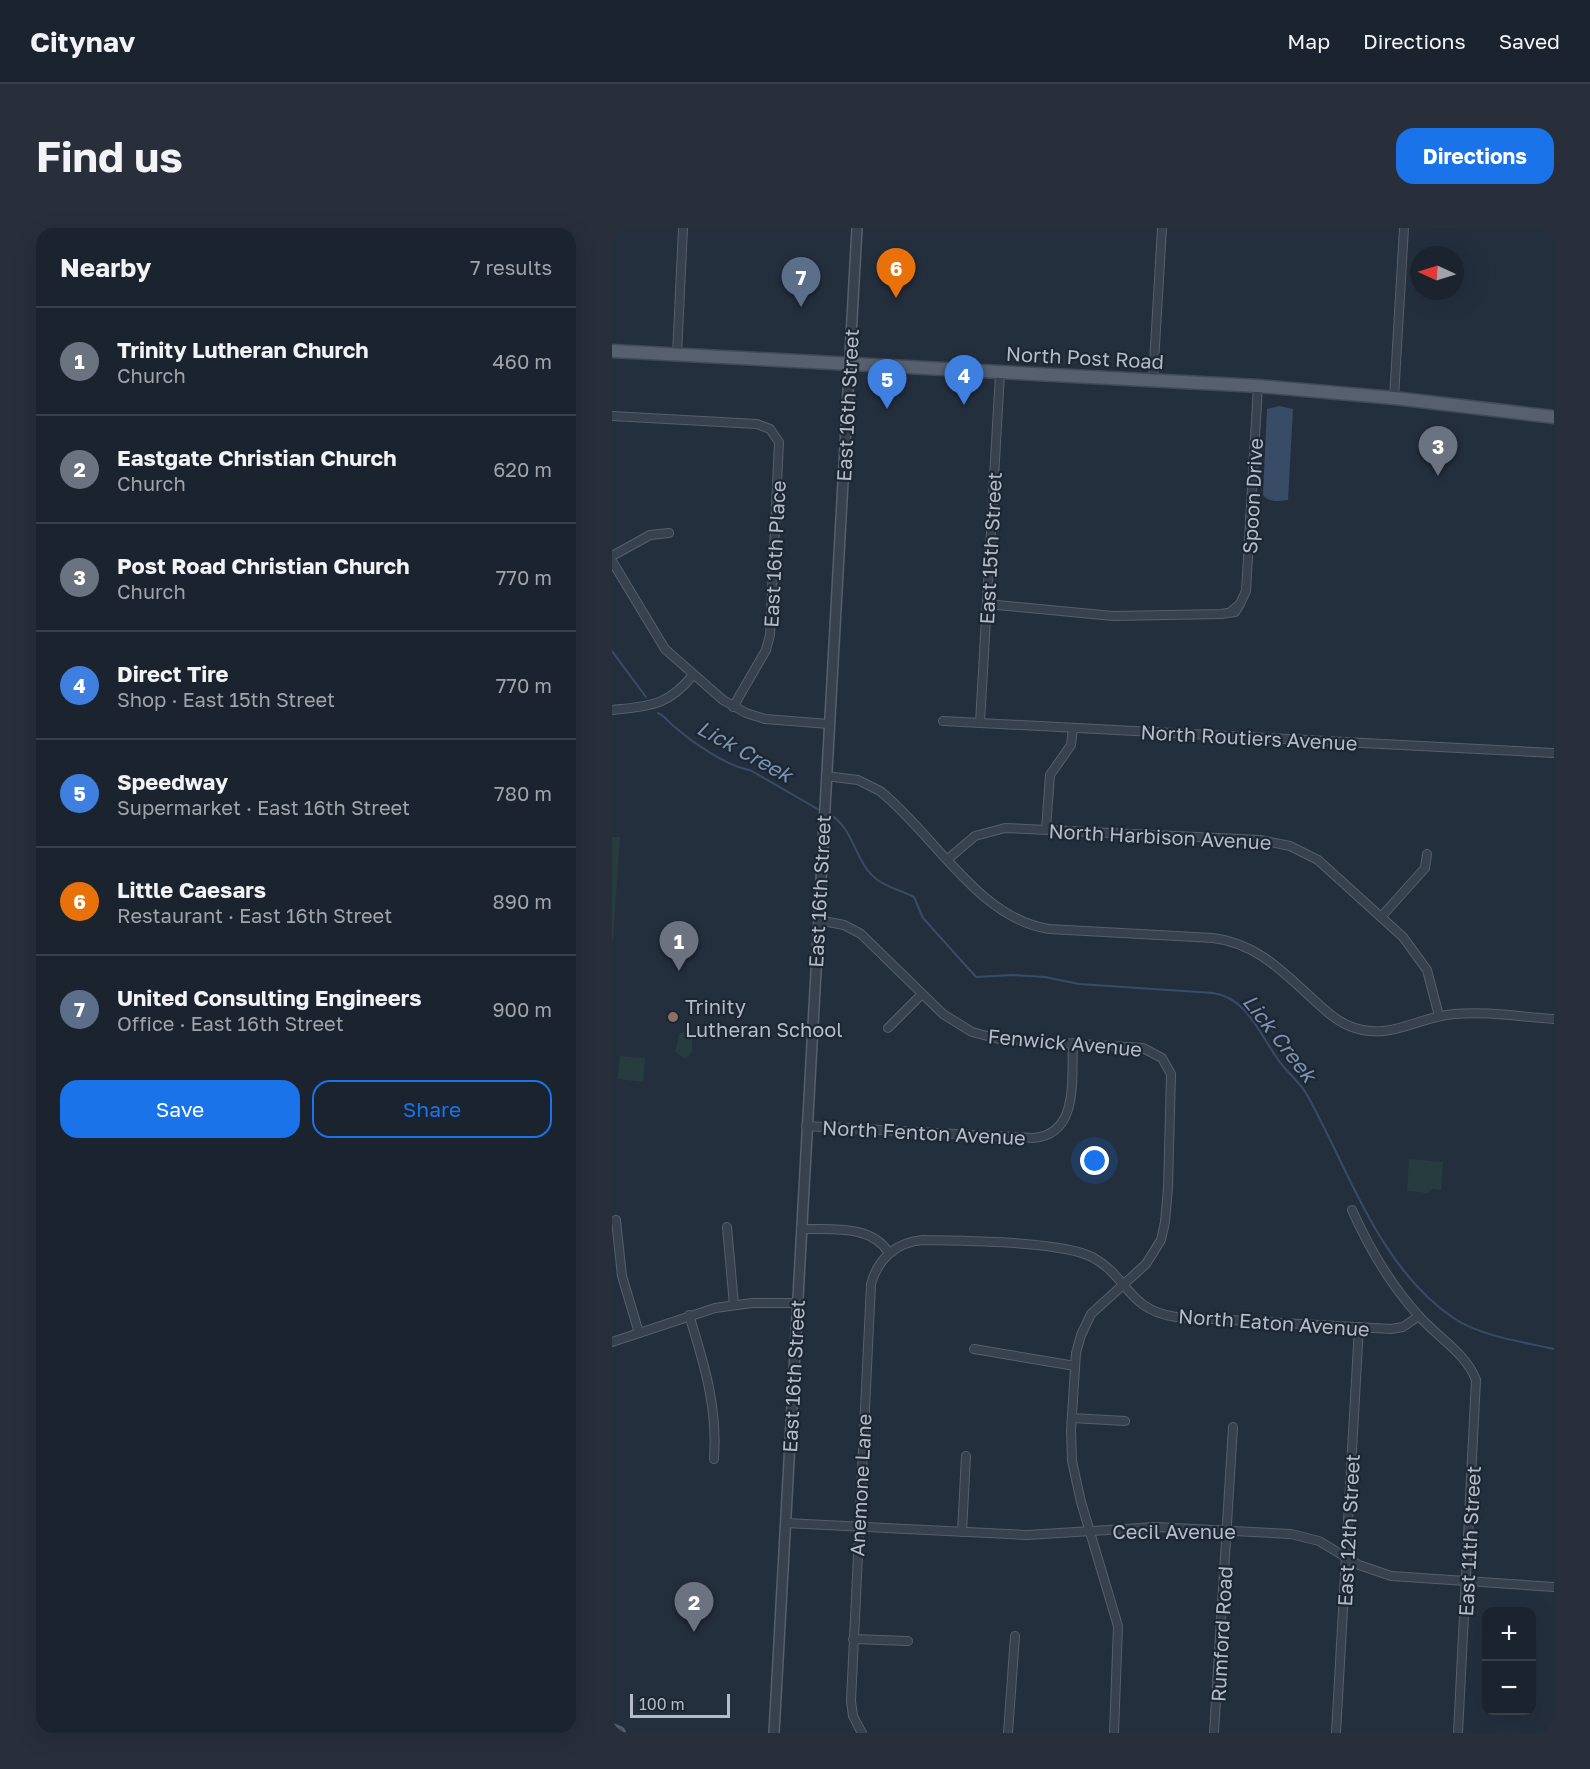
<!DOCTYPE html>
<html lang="en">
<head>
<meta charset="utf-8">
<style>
	body { margin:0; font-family:"Golos Text",sans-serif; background:#282f3a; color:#f1f3f6 }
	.controls { position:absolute; right:18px; bottom:18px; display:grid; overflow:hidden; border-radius:12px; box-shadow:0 6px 24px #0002 }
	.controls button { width:54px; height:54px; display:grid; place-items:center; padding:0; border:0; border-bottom:2px solid #39404a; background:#1b232e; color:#f1f3f6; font:30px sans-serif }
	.compass { position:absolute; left:798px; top:18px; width:54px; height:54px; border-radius:50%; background:#1b232e; box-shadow:0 6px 24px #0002; rotate:274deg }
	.scale { position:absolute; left:18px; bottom:15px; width:100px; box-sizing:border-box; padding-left:6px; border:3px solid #b4bcc9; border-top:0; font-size:16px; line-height:21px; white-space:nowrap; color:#b4bcc9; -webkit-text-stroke:4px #1d2633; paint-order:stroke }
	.you { position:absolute; left:483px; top:933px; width:21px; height:21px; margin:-15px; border:4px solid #fff; border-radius:50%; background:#1a73e8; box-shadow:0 0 0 9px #1a73e833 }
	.badge { display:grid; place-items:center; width:39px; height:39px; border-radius:50%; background:#1a73e8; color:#fff; font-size:20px; font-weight:700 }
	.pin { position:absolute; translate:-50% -50px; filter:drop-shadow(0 2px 3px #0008) }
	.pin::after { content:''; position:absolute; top:32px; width:21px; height:18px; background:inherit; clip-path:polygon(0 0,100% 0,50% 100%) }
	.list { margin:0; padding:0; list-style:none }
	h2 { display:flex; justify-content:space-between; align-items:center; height:78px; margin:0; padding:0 24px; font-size:26px }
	h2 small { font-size:20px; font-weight:400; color:#a0a4aa }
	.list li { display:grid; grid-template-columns:39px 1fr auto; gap:18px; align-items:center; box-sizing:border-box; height:108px; padding:0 24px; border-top:2px solid #39404a }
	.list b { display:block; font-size:22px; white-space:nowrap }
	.list p { margin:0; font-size:20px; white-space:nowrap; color:#a0a4aa }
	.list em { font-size:20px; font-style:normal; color:#a0a4aa }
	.actions { display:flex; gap:12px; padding:18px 24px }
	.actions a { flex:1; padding:14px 0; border:2px solid #1a73e8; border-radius:18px; text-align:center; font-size:21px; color:#1a73e8 }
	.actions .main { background:#1a73e8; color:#fff }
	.map { position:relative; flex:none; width:942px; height:1505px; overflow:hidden; border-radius:18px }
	header { display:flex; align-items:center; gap:36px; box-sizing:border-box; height:84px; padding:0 30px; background:#1b232e; border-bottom:2px solid #39404a }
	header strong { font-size:28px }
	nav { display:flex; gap:33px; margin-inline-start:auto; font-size:21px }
	.intro { display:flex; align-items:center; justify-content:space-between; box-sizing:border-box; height:144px; padding:0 36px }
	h1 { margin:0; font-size:42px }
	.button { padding:15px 27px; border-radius:18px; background:#1a73e8; color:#fff; font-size:21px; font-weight:700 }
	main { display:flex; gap:36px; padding:0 36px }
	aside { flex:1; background:#1b232e; border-radius:18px; box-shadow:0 6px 24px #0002 }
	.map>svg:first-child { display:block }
	.green { fill:#263c3f }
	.water { fill:#394c67 }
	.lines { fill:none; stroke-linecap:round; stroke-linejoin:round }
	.stream { stroke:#394c67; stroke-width:2 }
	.minor-casing { stroke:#565f6c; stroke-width:10 }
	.tertiary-casing { stroke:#565f6c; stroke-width:12 }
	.secondary-casing { stroke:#565f6c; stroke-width:14 }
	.primary-casing { stroke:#414a57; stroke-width:15 }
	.minor { stroke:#38414e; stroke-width:8 }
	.tertiary { stroke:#38414e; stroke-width:9 }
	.secondary { stroke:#465061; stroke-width:10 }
	.primary { stroke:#56606e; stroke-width:12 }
	.education-dot { fill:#8d6e63; stroke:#1d2633; stroke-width:2 }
	.labels { text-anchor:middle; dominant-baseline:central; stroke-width:4.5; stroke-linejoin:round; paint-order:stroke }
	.street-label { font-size:20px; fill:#b4bcc9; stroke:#1d2633 }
	.poi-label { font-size:20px; fill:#b4bcc9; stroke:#1d2633; text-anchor:start }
	.water-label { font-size:21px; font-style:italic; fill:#7c92b1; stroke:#1d2633 }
</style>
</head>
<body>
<header>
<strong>Citynav</strong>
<nav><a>Map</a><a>Directions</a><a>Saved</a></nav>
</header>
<div class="intro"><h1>Find us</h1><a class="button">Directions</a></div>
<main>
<aside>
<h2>Nearby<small>7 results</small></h2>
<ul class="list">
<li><span class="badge" style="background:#6b7280">1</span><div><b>Trinity Lutheran Church</b><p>Church</p></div><em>460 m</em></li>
<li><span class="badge" style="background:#6b7280">2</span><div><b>Eastgate Christian Church</b><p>Church</p></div><em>620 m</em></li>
<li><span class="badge" style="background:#6b7280">3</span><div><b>Post Road Christian Church</b><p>Church</p></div><em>770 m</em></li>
<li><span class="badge" style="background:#3f7fe0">4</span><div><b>Direct Tire</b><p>Shop · East 15th Street</p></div><em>770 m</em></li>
<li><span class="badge" style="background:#3f7fe0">5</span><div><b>Speedway</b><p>Supermarket · East 16th Street</p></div><em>780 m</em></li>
<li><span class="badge" style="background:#e8710a">6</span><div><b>Little Caesars</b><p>Restaurant · East 16th Street</p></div><em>890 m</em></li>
<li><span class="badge" style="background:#5c6f8a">7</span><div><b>United Consulting Engineers</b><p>Office · East 16th Street</p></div><em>900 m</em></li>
</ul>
<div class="actions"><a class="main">Save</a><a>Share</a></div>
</aside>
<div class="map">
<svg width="942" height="1505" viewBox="0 0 942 1505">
	<rect width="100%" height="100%" fill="#242f3e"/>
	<g class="green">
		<path d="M0,609h8l-7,103h-1z"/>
		<path d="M71,804l5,1 4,7v12l-7,7 -10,-7 4,-18z"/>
		<path d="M8,828l25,2 -2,24 -25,-3z"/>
		<path d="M797,931l34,3 -2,28 -9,-1 -4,4 -21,-2z"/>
	</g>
	<path class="water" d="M667,178l14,3 -5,91c-9,1 -19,3 -25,-5l4,-86z"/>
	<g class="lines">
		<g class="stream">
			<path d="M0,423l34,46"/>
			<path d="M46,485c7,3 11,10 18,15 16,14 52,39 74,42l71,41"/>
			<path d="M217,586c26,14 25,50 50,67 10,7 24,10 35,16l9,21 53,59 37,-2 32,2 34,7 134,9c34,5 46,40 64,65 8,13 21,22 29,35 43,76 73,176 149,226 26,17 68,23 99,30"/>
		</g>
		<defs>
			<g id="minor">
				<path d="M65,127l6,-127"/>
				<path d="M541,152l9,-152"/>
				<path d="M782,170l10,-170"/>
				<path d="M0,188l145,8 13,5 9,13 -9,193 -4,15 -33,57"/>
				<path d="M0,328l38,-21 19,-2"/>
				<path d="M0,333l53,88 58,51 23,13 19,6 64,5"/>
				<path d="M375,376l126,12 108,-2 14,-2 5,-8 -11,9"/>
				<path d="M628,376l6,-13 12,-205"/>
				<path d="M0,482c38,-4 56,-4 81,-35"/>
				<path d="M331,493l611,32"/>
				<path d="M368,495l20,-350"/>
				<path d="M214,548l32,4 22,11c54,43 99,128 169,138l164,9c44,5 71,35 102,63 12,11 23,21 37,26 38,14 65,-10 102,-13 33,-3 67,3 100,5"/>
				<path d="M434,601l4,-54 21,-30 2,-17"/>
				<path d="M336,631l27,-23 30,-8 255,12 30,6 28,14 85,77 24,33 12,46"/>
				<path d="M769,689l44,-49 2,-14"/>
				<path d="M206,692l26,5 17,9 82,80 29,18 27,7 144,9 19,10 9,16 -3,114 -3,34 -4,18 -15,24 -55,50 -10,21 -5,18 -5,77 1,31 9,41 37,124 -4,107"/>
				<path d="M276,800l34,-34"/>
				<path d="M194,898l227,12c47,-3 38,-61 40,-95"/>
				<path d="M740,982c17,38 38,74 66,105 19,22 48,38 58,65l-18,353"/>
				<path d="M4,992l6,56 17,57"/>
				<path d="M115,999l7,78"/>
				<path d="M189,1001c30,1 70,-5 88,24"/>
				<path d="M77,1087c15,48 29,93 25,144"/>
				<path d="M0,1114l103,-34 37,-5h45"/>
				<path d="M362,1121l101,17"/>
				<path d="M460,1190l53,3"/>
				<path d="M173,1295l242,12 129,-8 135,7 28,7 40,24 32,11 163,11"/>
				<path d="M350,1304l4,-76"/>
				<path d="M241,1411l55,2"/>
				<path d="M250,1505l-9,-17 -2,-15 20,-417c7,-25 25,-42 52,-44 39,1 139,1 169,17 36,19 35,53 84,60l215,12 12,-2 16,-11"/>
				<path d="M396,1505l7,-97"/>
				<path d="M602,1505l19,-306"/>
				<path d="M724,1505l23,-406"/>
			</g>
			<path id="tertiary" d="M162,1505l83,-1505"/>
			<path id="secondary" d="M0,1502l7,3"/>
			<path id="primary" d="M0,123l646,35 136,12 160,19"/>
		</defs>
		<use href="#minor" class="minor-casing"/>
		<use href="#tertiary" class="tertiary-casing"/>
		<use href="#secondary" class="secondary-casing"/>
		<use href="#primary" class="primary-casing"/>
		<use href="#minor" class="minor"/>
		<use href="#tertiary" class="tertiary"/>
		<use href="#secondary" class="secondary"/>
		<use href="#primary" class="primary"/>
	</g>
	<circle class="education-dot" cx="61" cy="789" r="6"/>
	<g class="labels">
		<g class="street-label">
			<text transform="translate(473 129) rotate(3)">North Post Road</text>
			<text transform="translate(235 177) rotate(-87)">East 16th Street</text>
			<text transform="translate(640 268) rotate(-87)">Spoon Drive</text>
			<text transform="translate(378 320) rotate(-87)">East 15th Street</text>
			<text transform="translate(162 326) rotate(-87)">East 16th Place</text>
			<text transform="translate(637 509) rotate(3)">North Routiers Avenue</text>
			<text transform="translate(548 608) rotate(3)">North Harbison Avenue</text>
			<text transform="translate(207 663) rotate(-87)">East 16th Street</text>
			<text transform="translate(453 814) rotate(5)">Fenwick Avenue</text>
			<text transform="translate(312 904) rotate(3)">North Fenton Avenue</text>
			<text transform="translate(662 1094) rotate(4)">North Eaton Avenue</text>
			<text transform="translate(181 1148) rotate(-87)">East 16th Street</text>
			<text transform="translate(248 1257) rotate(-87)">Anemone Lane</text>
			<text transform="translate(736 1302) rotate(-87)">East 12th Street</text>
			<text x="562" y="1303">Cecil Avenue</text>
			<text transform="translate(857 1313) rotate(-87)">East 11th Street</text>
			<text transform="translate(609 1406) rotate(-87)">Rumford Road</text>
		</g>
		<g class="poi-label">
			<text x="73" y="778">Trinity<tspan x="73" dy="23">Lutheran School</tspan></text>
		</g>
		<g class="water-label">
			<text transform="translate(133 523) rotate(29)">Lick Creek</text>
			<text transform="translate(668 810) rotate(52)">Lick Creek</text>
		</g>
	</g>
</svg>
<div class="controls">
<button>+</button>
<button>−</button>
</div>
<svg class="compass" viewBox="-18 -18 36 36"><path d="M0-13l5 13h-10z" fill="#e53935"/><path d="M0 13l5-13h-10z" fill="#a0a4aa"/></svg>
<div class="scale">100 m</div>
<div class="you"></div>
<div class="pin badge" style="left:67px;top:743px;background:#6b7280">1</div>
<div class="pin badge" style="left:82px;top:1404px;background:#6b7280">2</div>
<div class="pin badge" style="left:826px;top:248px;background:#6b7280">3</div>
<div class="pin badge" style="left:352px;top:177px;background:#3f7fe0">4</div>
<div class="pin badge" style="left:275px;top:181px;background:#3f7fe0">5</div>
<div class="pin badge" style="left:284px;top:70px;background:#e8710a">6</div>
<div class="pin badge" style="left:189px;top:79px;background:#5c6f8a">7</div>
</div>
</main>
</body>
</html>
